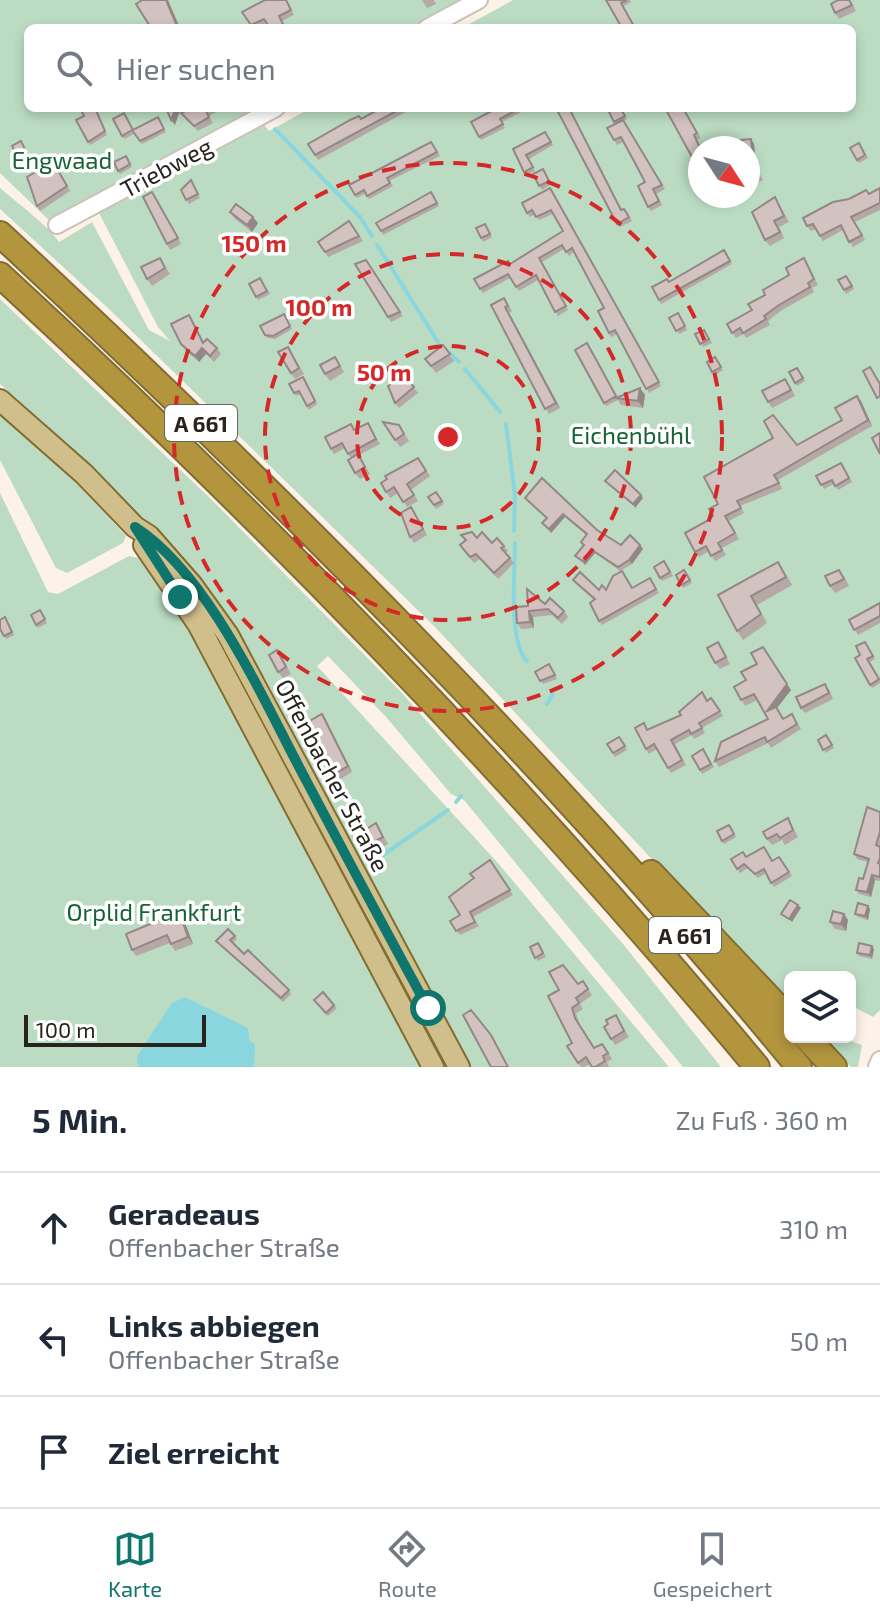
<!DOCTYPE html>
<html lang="de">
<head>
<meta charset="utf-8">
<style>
	body { margin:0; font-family:"Exo 2",sans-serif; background:#f6f6f7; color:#1f2937 }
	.controls { position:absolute; right:24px; bottom:24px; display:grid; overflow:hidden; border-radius:12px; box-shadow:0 4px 12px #0003 }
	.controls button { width:72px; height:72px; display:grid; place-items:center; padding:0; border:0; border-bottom:2px solid #e0e1e3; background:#fff; color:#1f2937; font:40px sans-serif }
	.compass { position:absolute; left:688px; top:136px; width:72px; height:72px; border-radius:50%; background:#fff; box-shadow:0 4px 12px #0003; rotate:126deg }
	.scale { position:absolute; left:24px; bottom:20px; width:182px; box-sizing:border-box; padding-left:8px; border:4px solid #27231f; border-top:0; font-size:22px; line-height:28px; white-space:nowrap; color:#27231f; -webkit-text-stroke:6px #fff; paint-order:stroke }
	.stop { position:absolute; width:24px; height:24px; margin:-18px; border:6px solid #0f766e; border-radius:50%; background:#fff }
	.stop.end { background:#0f766e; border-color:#fff; box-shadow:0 2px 8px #0008 }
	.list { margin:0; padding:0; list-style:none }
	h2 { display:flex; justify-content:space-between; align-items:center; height:104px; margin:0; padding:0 32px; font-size:34px }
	h2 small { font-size:26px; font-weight:400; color:#747a83 }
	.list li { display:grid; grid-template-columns:52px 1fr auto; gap:24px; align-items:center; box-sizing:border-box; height:112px; padding:0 32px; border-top:2px solid #e0e1e3 }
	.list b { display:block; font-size:30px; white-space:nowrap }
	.list p { margin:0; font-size:26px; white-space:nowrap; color:#747a83 }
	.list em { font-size:26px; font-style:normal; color:#747a83 }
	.icon { flex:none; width:44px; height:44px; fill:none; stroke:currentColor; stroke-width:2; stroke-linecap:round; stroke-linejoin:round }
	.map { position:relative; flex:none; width:880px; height:1067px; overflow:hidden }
	.search { position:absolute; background:#fff; box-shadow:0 4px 12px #0003; left:24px; right:24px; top:24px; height:88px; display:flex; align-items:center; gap:20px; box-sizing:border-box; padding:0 28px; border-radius:12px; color:#747a83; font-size:30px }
	.sheet { height:440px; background:#fff }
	nav { display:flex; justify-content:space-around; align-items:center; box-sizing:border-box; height:112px; border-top:2px solid #e0e1e3; background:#fff; font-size:22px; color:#747a83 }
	nav a { display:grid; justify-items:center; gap:4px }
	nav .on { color:#0f766e }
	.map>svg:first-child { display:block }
	.green { fill:#bbdcc2; fill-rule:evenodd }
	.water { fill:#8ad6df }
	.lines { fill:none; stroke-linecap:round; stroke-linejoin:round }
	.stream { stroke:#8ad6df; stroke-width:4 }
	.minor-casing { stroke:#ccc1b8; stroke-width:20 }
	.major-casing { stroke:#816d32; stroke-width:24 }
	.highway-casing { stroke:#816d32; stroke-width:28 }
	.minor { stroke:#fff; stroke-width:16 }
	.major { stroke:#d1bf8b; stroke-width:20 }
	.highway { stroke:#b2953d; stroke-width:24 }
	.wall { fill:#b5a8a5 }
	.shaded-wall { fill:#938886 }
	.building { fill:#d2c3c0; stroke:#938886; stroke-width:2 }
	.route { stroke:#0f766e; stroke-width:10 }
	.ring { fill:none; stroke:#d62828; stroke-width:4; stroke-dasharray:14 10 }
	.labels { text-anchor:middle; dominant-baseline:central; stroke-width:7; stroke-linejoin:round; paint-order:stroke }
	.shield { fill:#fff; stroke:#686562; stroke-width:2 }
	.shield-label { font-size:22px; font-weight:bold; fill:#27231f }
	.park-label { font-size:24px; fill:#156232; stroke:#fff }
	.street-label { font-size:24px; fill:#27231f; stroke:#fff }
	.centre { fill:#d62828; stroke:#fff; stroke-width:4 }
	.ring-label { font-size:24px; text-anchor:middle; font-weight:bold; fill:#d62828; stroke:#fff; stroke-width:7; stroke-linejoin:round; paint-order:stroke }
</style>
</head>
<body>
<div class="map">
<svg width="880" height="1067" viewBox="0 0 880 1067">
	<rect width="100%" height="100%" fill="#fdf2e8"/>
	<g class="green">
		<path d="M0,0h470l-52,28h-390v80h240l-216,115 -52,-50z"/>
		<path d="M513,0h367v1010l-7,7 -19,-10 -4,5v-35h-60v30l-354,-379 -327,-319 -109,-100v-21c15,13 51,40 59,54l33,-20 57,108 21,11 -12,-14 -60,-116 164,-89 7,9 42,-23h541v-80h-390zM700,148h48v48h-48z"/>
		<path d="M0,299l211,200 190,193 222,252 98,123h-38l-219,-267 -13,-6 -64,-76 -59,-62 -11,10 180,196 172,205h-198l-204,-385c-77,-123 -158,-203 -267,-298z"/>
		<path d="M0,415l62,53 64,68 -3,7 -56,30 -11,-5 -56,-108z"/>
		<path d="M0,493l48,99 10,2 71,-38 14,3 30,43 50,86 201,379h-424z"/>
		<path d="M818,1037h21l23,8 -4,22h-7z"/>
	</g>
	<path class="water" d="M185,997l63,31 1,11 6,6 -1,22h-116l-1,-11 35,-53z"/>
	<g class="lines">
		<g class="stream">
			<path d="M275,129l85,88 12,19"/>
			<path d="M377,245l61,97"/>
			<path d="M444,348l15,14"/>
			<path d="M465,369l35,43"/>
			<path d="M506,424l9,72 -1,35"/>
			<path d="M515,543c0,28 -7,100 12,118"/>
			<path d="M547,704l6,-10"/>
			<path d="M456,802l5,-6"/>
			<path d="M380,857l68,-47"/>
		</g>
		<defs>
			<g id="minor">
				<path d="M427,28l52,-28"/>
				<path d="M57,225l219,-117"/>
				<path d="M877,1067l3,-7"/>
			</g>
			<g id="major">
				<path d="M0,400l84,74 51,53 14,9 43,49 36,50 231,432"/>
				<path d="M144,545l54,79 235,443"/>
			</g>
			<g id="highway">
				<path d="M0,234c282,263 554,535 799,833"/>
				<path d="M0,275c269,248 523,511 757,792"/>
				<path d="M651,873l139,147"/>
				<path d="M806,1037l28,30"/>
			</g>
		</defs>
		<use href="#minor" class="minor-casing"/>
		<use href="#major" class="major-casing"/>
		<use href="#highway" class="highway-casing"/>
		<use href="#minor" class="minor"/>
		<use href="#major" class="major"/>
		<use href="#highway" class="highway"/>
	</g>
	<g class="wall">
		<path d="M286,0l8,15 -12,6 -15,2 -10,5h-5l-10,-16z"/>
		<path d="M422,0h12l2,4 -9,4z"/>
		<path d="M606,0h24l1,2 -7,4z"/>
		<path d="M850,0l6,11 -17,8 -4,-6z"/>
		<path d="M80,108h16l11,27 -17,10 -14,-25 8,-4z"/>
		<path d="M192,108h24l2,3 -9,5 4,7 -15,8 -17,-18z"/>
		<path d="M381,108h32l-95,52 -10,-16 53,-25z"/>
		<path d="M497,108h32l-27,14 3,6 -24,12 -10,-18z"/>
		<path d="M607,108h13l7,11 -4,2 42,68 -9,5 6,11 -11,6 -3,-4 -3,-25 -22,-40 -6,3 -3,-5 1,-16z"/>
		<path d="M683,108l18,30 -4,2 4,8h-1v22l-3,-4z"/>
		<path d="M158,117l8,15 -24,12 -8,-10 -10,5 -2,-3z"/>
		<path d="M545,132l8,13 -24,14 6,12 -9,4 -13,-26z"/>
		<path d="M431,142l9,14 -51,25 4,5 -24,13 -3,-6 -9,5 -8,-13z"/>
		<path d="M859,143l9,15 -9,5 -9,-15z"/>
		<path d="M754,144l1,10 -6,1 14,25 -15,8v-40z"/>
		<path d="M23,145l9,17 -10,4 -2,-4z"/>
		<path d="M126,156l6,11 -12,7 -6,-12z"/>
		<path d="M543,169l9,15 -10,6 -9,-16z"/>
		<path d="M59,171l11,20 -30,20 -3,-5z"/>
		<path d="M191,180l9,18 -11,6 -8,-14z"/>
		<path d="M550,188l111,198 -12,7 -32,-59 -6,3 -2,-4 -5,-25 -30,-56 -5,4 -5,-7 -22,13 26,48 -10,6 -20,-36 -19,11 -9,-13 -27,15 -3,-4 30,-25 53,-33 -10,-17 -14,6 -4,-6 -5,3 -3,-4z"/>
		<path d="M880,188v22l-25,12 10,18 -12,7 -10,-17 -20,11 -8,-12 -4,2 -4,-5z"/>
		<path d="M431,192l8,14 -56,29 -7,-12z"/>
		<path d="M775,197l14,25 -10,5 5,11 -14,8 -5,-6z"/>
		<path d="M156,198l25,46 -11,6 -3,-6z"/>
		<path d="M624,209l8,12 -12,6 -3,-3 5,-14z"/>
		<path d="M230,212l28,11 -6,9 -17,-13z"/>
		<path d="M349,221l14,20 -35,16 -10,-15z"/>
		<path d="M485,224l7,13 -9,5 -2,-4z"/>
		<path d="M724,250l8,14 -71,40 -9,-17 17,-5z"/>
		<path d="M160,258l10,16 -18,12 -5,-7z"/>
		<path d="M804,258l14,27 -6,3 2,4 -32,18 -14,11 2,4 -24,13 -2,-4 -8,4 -9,-14 25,-14 13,-15 24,-20z"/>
		<path d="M366,260l37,56 -12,6 -36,-58z"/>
		<path d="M846,276l8,13 -8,5 -8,-14z"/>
		<path d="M260,278l10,16 -12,6 -9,-16z"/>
		<path d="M504,298l8,13 -3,2 51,95 -11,6 -58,-109z"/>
		<path d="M678,313l9,17 -8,4 -10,-16z"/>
		<path d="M284,314l8,15 -17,10 -8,-1 -7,-12z"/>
		<path d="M189,315l15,27 13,6 4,6 -7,8 -8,-8 -7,8 -14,-12 -4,-6z"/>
		<path d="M704,330l8,13 -9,4 -8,-13z"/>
		<path d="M443,345l11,16 -18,12 -11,-14z"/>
		<path d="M288,347l16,27 -9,5 -4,-6z"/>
		<path d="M589,347l28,51 23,-10 5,7 -2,13 -22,-3 -3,-5 -12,6 -2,-3z"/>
		<path d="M715,357l8,13 -8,5 -8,-13z"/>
		<path d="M339,364l5,8 -14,9 -5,-7z"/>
		<path d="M797,368l8,13 -8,5 -8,-14z"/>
		<path d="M404,375l14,18 -19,15 -4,-5z"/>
		<path d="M303,377l14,27 -8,6 -8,-16 -5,2 -7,-12z"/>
		<path d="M790,386l5,10 -23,12 -4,-6z"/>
		<path d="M861,401l11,25 -94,54 4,9 -42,17 4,7 -15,8 10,18 -17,9 4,7 -11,6 -6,-10 -10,6 -4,-5 12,-31 6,-5 5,-12 79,-59 45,-25z"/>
		<path d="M383,422l16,3 10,16 -9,6z"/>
		<path d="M368,423l12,21 -21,11 11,19 -10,5 -5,-6 -4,-15 -6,-10 -11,6 -3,-5 24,-19z"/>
		<path d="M418,458l12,18 -19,14 7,11 -11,6 -9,-14 -8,5 -9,-15z"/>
		<path d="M841,463l11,19 -14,8 -4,-6 -10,5 -8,-13z"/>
		<path d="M436,492l8,12 -8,5 -8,-12z"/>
		<path d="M525,498l72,32 24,15h19l3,4 -11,15 -12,7 -25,-18 -10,12 -10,-9 8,-11 -2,-3 5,-7 -21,-18 -14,16 -9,-10 4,-5z"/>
		<path d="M415,513l12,22 -13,8 -4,-6z"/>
		<path d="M461,535l43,11 4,5 -2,2 8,10 -16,16 -18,-20 -6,4 -10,-12 -4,-6 5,-5z"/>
		<path d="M664,561l9,15 -11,5 -8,-14z"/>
		<path d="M684,570l8,13 -9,5 -7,-13z"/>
		<path d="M784,571l8,14 -35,20 10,18 -24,17 -6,-9 -19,-36z"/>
		<path d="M844,576l5,10 -14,7 -5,-7z"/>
		<path d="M650,578l9,15 -57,32 -3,-4 -5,-21 -18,-16 -3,-4 26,10 33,-2z"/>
		<path d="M880,603v20l-22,12 -9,-15z"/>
		<path d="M545,604l19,7 4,6 -6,7 -10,-9 -19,2 1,11 -13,1 -4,-6 11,-17z"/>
		<path d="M40,610l7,13 -9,5 -7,-13z"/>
		<path d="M5,617l9,18 -8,4 -6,-10z"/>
		<path d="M718,642l12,22 -10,5 -5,-6z"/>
		<path d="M865,642l10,17 -5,3 10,18v3l-8,5 -17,-30 5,-3z"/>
		<path d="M282,657l9,17 -8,4 -5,-6z"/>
		<path d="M549,664l8,15 -14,5 -8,-12z"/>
		<path d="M734,687l57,3 -14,18 7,11 8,-5 9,15 -30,19 -3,-5 -49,24 -4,-6 53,-42 -11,-19 -12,6z"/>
		<path d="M829,689l4,10 -28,14 -4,-5z"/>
		<path d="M711,698l12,18 -21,12 3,5 -11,6 -2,-4 -17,9 11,21 -15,8 -14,-24 -8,5 -3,-5 2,-20 33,-14z"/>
		<path d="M322,714l30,58 -13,8 -5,-6z"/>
		<path d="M826,735l8,13 -8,5 -8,-13z"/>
		<path d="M619,737l8,13 -12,7 -8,-13z"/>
		<path d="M703,749l11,18 -12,7 -10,-18z"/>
		<path d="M880,812v69l-5,-1 -4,17 -12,-3 -3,-4 7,-11 5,-17 -11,-3 -3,-5z"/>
		<path d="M788,818l10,19 -13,8 -3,-5 -10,5 -5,-6z"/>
		<path d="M376,823l12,21 -11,6 -5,-7z"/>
		<path d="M729,825l7,12 -12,7 -7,-13z"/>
		<path d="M745,857l27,4 7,-4 13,19 -18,11 -8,-14 -8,5 -10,-10 -8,5 -9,-14z"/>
		<path d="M490,860l23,35 -40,22 6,9 -19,9 -10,-14 10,-6 14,-36z"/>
		<path d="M868,906l2,3 -2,11 -10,-3 -3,-3z"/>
		<path d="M844,914l4,6 -2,11 -11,-2 -5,-7z"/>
		<path d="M183,918l10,26 -18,7 -5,-8 -34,13 -4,-6z"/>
		<path d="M235,936l2,3 -4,4 56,47 2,4 -8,8 -67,-61z"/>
		<path d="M538,943l8,14 -8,4 -8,-14z"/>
		<path d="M874,949l-2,10 -13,-3 -2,-3z"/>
		<path d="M583,981l9,14 -12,9 3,5 -7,4 3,10 15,25 12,1 6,10 -5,3 2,5h-17l-2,-3 -6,3h-3l-14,-21 5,-3 -13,-53 19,-6z"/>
		<path d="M323,992l14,16 -9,8 -14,-16z"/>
		<path d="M616,1015l13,22 -14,8 -4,-6 -3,-15z"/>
	</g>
	<g class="shaded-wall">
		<path d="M166,0h2l12,28 -3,-2z"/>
		<path d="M176,108h5l-6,17 -4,-5z"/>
		<path d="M751,139l3,5 1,10 -3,-5z"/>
		<path d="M253,217l5,6 -6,9 -5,-7z"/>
		<path d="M505,307l4,6 51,95 -4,-5z"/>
		<path d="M202,348l4,6 -7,8 -4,-6z"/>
		<path d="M640,388l5,7 -2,13 -5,-7z"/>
		<path d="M857,396l4,5 11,25 -4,-6z"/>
		<path d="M641,495l2,3 -8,10 -2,-4z"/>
		<path d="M563,514l2,3 -14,16 -2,-4z"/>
		<path d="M640,545l3,4 -11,15 -3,-4z"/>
		<path d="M592,550l3,3 -10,12 -2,-4z"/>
		<path d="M529,611l4,6 1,11 -4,-6z"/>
		<path d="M763,647l28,43 -14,18 10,17 -20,-14z"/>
		<path d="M322,714l4,6 26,52 -4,-6z"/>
		<path d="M872,875l3,5 -4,17 -4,-5z"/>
		<path d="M798,905l3,3 -9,14 -3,-3z"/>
		<path d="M868,906l2,3 -2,11 -3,-4z"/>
		<path d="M179,912l4,6 10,26 -5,-7z"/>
		<path d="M844,914l4,6 -2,11 -5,-7z"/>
		<path d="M872,946l2,3 -2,10 -2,-4z"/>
	</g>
	<g class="building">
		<path d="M142,0h24l11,26 -5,2h-21l-15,-24z"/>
		<path d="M265,0h21l5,10 -12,6 6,12h-15l-6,-9 -13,6 -9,-13z"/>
		<path d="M606,0h21l-6,3 14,25h-13z"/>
		<path d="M838,0h11l3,5 -17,8 -4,-9z"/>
		<path d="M80,108h15l10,23 -17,11 -12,-22 8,-4z"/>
		<path d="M166,108h10l-5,12z"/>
		<path d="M192,108h18l-4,3 3,6 -15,9 -13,-13z"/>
		<path d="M381,108h21l-87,47 -7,-11 42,-24 9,-4 2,3z"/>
		<path d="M497,108h23l-20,11 3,5 -24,13 -8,-15z"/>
		<path d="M556,108h13l52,102 3,-1 5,8 -12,7z"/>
		<path d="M607,108h13l5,8 -11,6z"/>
		<path d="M665,108h18l14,25 -3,2 6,13v17l-3,1z"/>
		<path d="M124,113l9,17 25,-13 6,12 -24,12 -8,-11 -10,6 -9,-17z"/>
		<path d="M623,120l39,65 -9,4 6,12 -11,6 -10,-21 7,-4 -10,-19 -14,-26 -7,3 -7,-12z"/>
		<path d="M545,132l6,10 -25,13 7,12 -9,5 -11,-23z"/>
		<path d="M751,139l1,10 -19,-1 8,-8z"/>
		<path d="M21,141l8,17 -9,4 -8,-16z"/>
		<path d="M431,142l6,10 -50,26 3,5 -23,13 -3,-6 -9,5 -6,-10z"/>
		<path d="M859,143l6,12 -8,5 -7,-12z"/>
		<path d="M748,155l11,20 -11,6z"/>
		<path d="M126,156l4,8 -12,7 -4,-9z"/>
		<path d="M56,167l11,19 -30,20 -10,-29 12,-7 3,5z"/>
		<path d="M543,169l6,12 -10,5 -6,-12z"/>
		<path d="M191,180l7,14 -12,6 -5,-10z"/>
		<path d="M550,188l109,194 -13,7 -31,-59 -6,3 -11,-22 6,-3 -32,-60 -6,4 -4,-7 -23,13 27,48 -11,6 -19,-37 -20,12 -8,-13 -28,15 -6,-10 34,-18 2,3 53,-33 -12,-21 -15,7 -4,-7 -5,3 -5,-10z"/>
		<path d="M880,188v15l-29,14 11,18 -13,7 -8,-17 -21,11 -7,-12 -6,2 -4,-8 30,-16 16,-3 17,-9 3,4z"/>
		<path d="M152,192l26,46 -11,6 -24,-47z"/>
		<path d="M431,192l6,11 -56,28 -5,-8z"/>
		<path d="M775,197l9,19 -10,5 6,11 -15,8 -13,-28z"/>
		<path d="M236,204l17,13 -6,8 -17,-13z"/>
		<path d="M349,221l10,15 -34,16 -7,-10z"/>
		<path d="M485,224l5,10 -9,4 -5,-10z"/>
		<path d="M724,250l6,11 -71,39 -7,-13 15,-8 2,3z"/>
		<path d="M160,258l5,10 -18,11 -6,-12z"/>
		<path d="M804,258l10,21 -6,4 2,4 -31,18 -15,11 2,3 -23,14 -3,-5 -8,5 -5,-9 25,-14 -4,-6 17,-9 -2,-5 26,-15 -3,-7z"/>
		<path d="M366,260l34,52 -12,5 -33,-53z"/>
		<path d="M846,276l6,10 -8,4 -6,-10z"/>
		<path d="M260,278l7,13 -11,6 -7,-13z"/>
		<path d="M504,298l4,8 -3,1 51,96 -11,6 -54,-104z"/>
		<path d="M678,313l7,13 -9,5 -7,-13z"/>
		<path d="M284,314l6,12 -17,10 -8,-1 -5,-9z"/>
		<path d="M189,315l14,28 4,-4 10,9 -7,8 -8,-8 -7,8 -14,-12 -10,-20z"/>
		<path d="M704,330l5,9 -9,5 -5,-10z"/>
		<path d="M587,343l29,53 -12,7 -29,-53z"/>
		<path d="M443,345l7,9 -19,12 -6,-7z"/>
		<path d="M288,347l11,21 -8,5 -13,-21z"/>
		<path d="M335,357l5,9 -15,8 -5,-9z"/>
		<path d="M715,357l6,10 -9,5 -5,-10z"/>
		<path d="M870,367l10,17v12l-3,2 -14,-27z"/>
		<path d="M797,368l6,10 -8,5 -6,-11z"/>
		<path d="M404,375l10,12 -19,16 -7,-17z"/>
		<path d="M303,377l12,24 -8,5 -8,-15 -5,2 -5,-9z"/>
		<path d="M785,379l6,11 -23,12 -6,-11z"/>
		<path d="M640,388l-2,13 -22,-3z"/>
		<path d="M857,396l11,24 -94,55 5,8 -42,18 4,7 -16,8 10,17 -17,10 4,7 -11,6 -5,-10 -11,6 -10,-19 22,-12 6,-5 -4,-7 9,-5 -14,-27 69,-39 -9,-17 9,-6 24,30 45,-25 -7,-12z"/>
		<path d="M383,422l16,3 5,9 -9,6z"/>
		<path d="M368,423l8,16 -28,15 -6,-11 -11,6 -6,-12 26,-13 3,6z"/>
		<path d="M880,433v21l-8,-16z"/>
		<path d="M358,454l7,13 -10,6 -7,-13z"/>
		<path d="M418,458l8,13 -19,13 7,11 -11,7 -9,-15 -8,5 -5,-9 6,-4 -2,-3z"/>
		<path d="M841,463l8,15 -14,8 -3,-6 -11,5 -5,-9z"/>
		<path d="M615,470l26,25 -8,9 -28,-23z"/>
		<path d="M542,478l55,52 24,15 9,-10 10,10 -11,15 -11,7 -26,-17 -9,11 -8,-5 9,-11 -3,-3 6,-8 -24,-20 -14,15 -7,-6 5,-5 -22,-20z"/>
		<path d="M436,492l6,9 -8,4 -6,-8z"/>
		<path d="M411,507l12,22 -13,8 -9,-24z"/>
		<path d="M472,532l5,6 5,-6 10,11 5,-5 7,8 -3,2 9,10 -16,15 -18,-19 -6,3 -10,-12 6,-5 -5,-5z"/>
		<path d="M664,561l6,11 -10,6 -6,-11z"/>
		<path d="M778,562l8,15 -35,19 10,18 -24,17 -19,-36z"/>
		<path d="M684,570l6,10 -9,5 -5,-10z"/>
		<path d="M839,570l5,9 -14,7 -5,-10z"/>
		<path d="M622,571l10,17 18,-10 6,11 -57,32 -9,-18 5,-4 -22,-19 7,-8 19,18 3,-5 4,5 7,-14z"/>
		<path d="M527,589l18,15 5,-6 14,13 -6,7 -10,-9 -19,2 1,11 -13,1 -1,-16 12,-1z"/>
		<path d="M880,603v13l-26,14 -5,-10z"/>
		<path d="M40,610l5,9 -9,6 -5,-10z"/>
		<path d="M5,617l7,15 -8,4 -4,-7v-9z"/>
		<path d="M718,642l8,15 -11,6 -8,-15z"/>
		<path d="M865,642l8,14 -6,3 12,20 -9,6 -15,-27 5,-3 -4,-9z"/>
		<path d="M763,647l24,37 -20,27 9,-4 7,12 9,-5 5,10 -30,18 -2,-5 -50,24 6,-19 47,-23 -14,-25 -13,6 -7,-13 12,-7 -5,-8 16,-8 -6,-11z"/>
		<path d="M277,650l9,17 -8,5 -9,-17z"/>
		<path d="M549,664l6,11 -15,6 -5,-9z"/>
		<path d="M825,684l4,9 -28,15 -5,-11z"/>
		<path d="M702,692l5,9 4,-3 9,13 -21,12 3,5 -11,6 -2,-4 -18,10 11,20 -14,8 -14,-24 -8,5 -11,-21 9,-5 3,7 34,-15 -2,-3z"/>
		<path d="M322,714l26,52 -14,8 -26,-52z"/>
		<path d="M826,735l6,10 -9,5 -5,-10z"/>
		<path d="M619,737l6,9 -12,7 -6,-9z"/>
		<path d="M703,749l8,15 -11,6 -8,-14z"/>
		<path d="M867,807l13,5v20l-4,13 4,2v11l-2,5 2,1v13l-8,-2 -5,17 -11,-2 3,-12 4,1 6,-20 -15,-5z"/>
		<path d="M788,818l5,12 -13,8 -3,-4 -10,5 -4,-7z"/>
		<path d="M376,823l7,14 -11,6 -7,-13z"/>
		<path d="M729,825l5,9 -12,7 -5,-10z"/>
		<path d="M764,847l8,14 7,-4 10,15 -18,11 -7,-14 -9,5 -11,-10 -7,5 -6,-10 12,-7 3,5z"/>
		<path d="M490,860l20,30 -40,22 5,10 -19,9 -6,-10 10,-6 -11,-18 25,-19 -4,-4z"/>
		<path d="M790,900l8,5 -9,14 -8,-5z"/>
		<path d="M858,903l10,3 -3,10 -10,-2z"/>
		<path d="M833,911l11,3 -3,10 -11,-2z"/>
		<path d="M179,912l9,25 -17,7 -4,-9 -35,15 -6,-16z"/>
		<path d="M228,929l7,7 -5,4 14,14 4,-4 41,40 -8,8 -65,-57z"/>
		<path d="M538,943l5,10 -8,5 -5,-11z"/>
		<path d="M859,943l13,3 -2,9 -13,-2z"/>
		<path d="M563,965l15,19 5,-3 5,8 -12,9 3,5 -7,5 3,10 19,30 8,-4 6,9 -5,3 2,5 -10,6h-3l-6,-10 -8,6 -11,-17 5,-3 -24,-47 11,-6 -10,-18z"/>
		<path d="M323,992l11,13 -8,8 -12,-13z"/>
		<path d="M471,1010l20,25 17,32h-17l-28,-52z"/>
		<path d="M616,1015l8,16 -13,8 -7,-12 4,-3 -2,-4z"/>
	</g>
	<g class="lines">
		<path class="route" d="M180,597l-45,-70c75,48 130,177 172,255 40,76 80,151 121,226"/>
	</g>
	<g class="ring">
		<circle cx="448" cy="437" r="91"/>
		<circle cx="448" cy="437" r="183"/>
		<circle cx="448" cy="437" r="274"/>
	</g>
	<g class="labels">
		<g class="shield">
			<rect x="165" y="405" width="72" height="36" rx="6"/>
			<rect x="649" y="917" width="72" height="36" rx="6"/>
		</g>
		<g class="shield-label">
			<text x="201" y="423">A 661</text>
			<text x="685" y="935">A 661</text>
		</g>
		<g class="park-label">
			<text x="62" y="159">Engwaad</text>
			<text x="631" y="434">Eichenbühl</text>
			<text x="154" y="911">Orplid Frankfurt</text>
		</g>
		<g class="street-label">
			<text transform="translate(166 167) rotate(-28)">Triebweg</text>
			<text transform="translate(333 775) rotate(62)">Offenbacher Straße</text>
		</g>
	</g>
	<circle cx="448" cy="437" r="12" class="centre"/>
	<g class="ring-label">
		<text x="254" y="252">150 m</text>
		<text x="319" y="316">100 m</text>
		<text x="384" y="381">50 m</text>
	</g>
</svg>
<div class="controls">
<button><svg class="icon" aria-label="layers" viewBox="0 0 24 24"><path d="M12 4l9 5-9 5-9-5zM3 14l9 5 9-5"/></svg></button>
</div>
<svg class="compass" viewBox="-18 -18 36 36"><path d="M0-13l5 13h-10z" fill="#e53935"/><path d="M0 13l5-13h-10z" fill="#747a83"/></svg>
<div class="scale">100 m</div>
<div class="stop" style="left:428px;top:1008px"></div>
<div class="stop end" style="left:180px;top:597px"></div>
<div class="search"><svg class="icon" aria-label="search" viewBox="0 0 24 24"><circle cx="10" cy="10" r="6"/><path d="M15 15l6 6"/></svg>Hier suchen</div>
</div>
<section class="sheet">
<h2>5 Min.<small>Zu Fuß · 360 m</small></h2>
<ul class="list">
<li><svg class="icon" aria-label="ahead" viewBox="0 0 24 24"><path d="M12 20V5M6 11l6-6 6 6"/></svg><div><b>Geradeaus</b><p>Offenbacher Straße</p></div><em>310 m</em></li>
<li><svg class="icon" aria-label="left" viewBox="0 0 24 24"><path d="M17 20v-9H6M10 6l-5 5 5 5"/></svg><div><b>Links abbiegen</b><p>Offenbacher Straße</p></div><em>50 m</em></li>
<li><svg class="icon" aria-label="arrive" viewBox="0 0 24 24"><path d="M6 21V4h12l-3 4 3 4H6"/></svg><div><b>Ziel erreicht</b></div></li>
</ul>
</section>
<nav>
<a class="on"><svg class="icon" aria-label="map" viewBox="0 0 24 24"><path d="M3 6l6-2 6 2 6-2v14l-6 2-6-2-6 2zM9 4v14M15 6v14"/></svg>Karte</a>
<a><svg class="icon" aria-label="directions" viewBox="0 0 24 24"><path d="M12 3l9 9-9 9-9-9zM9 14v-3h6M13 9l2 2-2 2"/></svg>Route</a>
<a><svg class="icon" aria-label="saved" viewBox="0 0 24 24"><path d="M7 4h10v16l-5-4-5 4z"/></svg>Gespeichert</a>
</nav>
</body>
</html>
